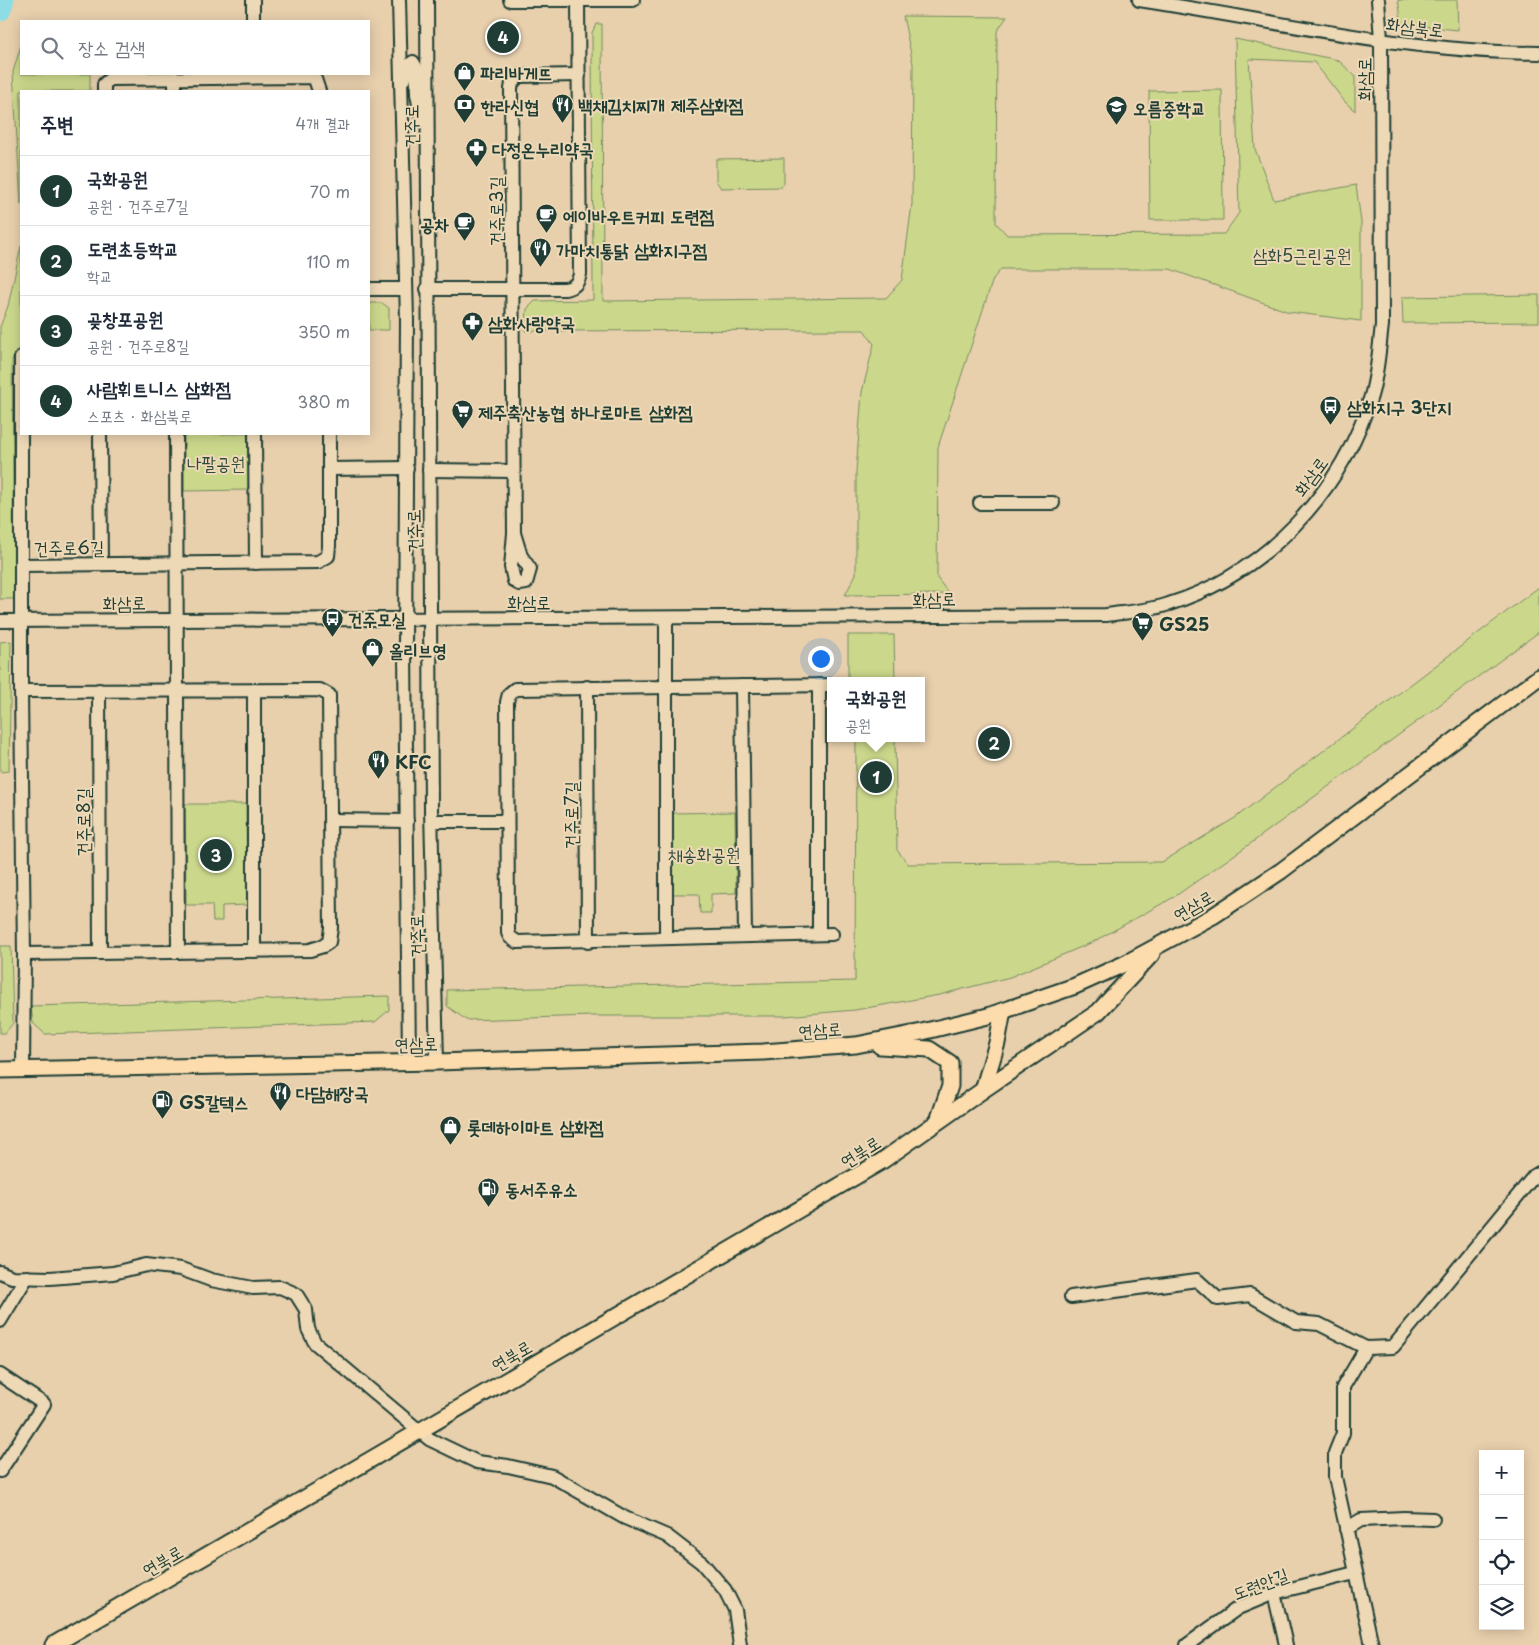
<!DOCTYPE html>
<html lang="ko">
<head>
<meta charset="utf-8">
<style>
	body { margin:0; font-family:"Playpen Sans","Poor Story",sans-serif; background:#f2f2f3; color:#1f2937 }
	.controls { position:absolute; right:15px; bottom:15px; display:grid; overflow:hidden; border-radius:0px; box-shadow:0 2px 12px #0003 }
	.controls button { width:45px; height:45px; display:grid; place-items:center; padding:0; border:0; border-bottom:1px solid #e0e1e3; background:#fff; color:#1f2937; font:25px sans-serif }
	.you { position:absolute; left:820px; top:658px; width:18px; height:18px; margin:-12px; border:4px solid #fff; border-radius:50%; background:#1a73e8; box-shadow:0 0 0 8px #1a73e833 }
	.badge { display:grid; place-items:center; width:32px; height:32px; border-radius:50%; background:#1f3d34; color:#fff; font-size:16px; font-weight:700 }
	.pin { position:absolute; translate:-50% -50%; border:2px solid #fff; box-shadow:0 1px 5px #0006 }
	.popup { position:absolute; left:827px; top:677px; width:98px; height:65px; box-sizing:border-box; display:grid; place-content:center; border-radius:0px; background:#fff; filter:drop-shadow(0 1px 4px #0005); font-size:16px; white-space:nowrap; color:#747a83 }
	.popup b { font-size:19px; color:#1f2937 }
	.popup::after { content:''; position:absolute; left:50%; top:100%; margin-left:-10px; border:10px solid transparent; border-top-color:#fff }
	.list { margin:0; padding:0; list-style:none }
	h2 { display:flex; justify-content:space-between; align-items:center; height:65px; margin:0; padding:0 20px; font-size:21px }
	h2 small { font-size:16px; font-weight:400; color:#747a83 }
	.list li { display:grid; grid-template-columns:32px 1fr auto; gap:15px; align-items:center; box-sizing:border-box; height:70px; padding:0 20px; border-top:1px solid #e0e1e3 }
	.list b { display:block; font-size:19px; white-space:nowrap }
	.list p { margin:0; font-size:16px; white-space:nowrap; color:#747a83 }
	.list em { font-size:16px; font-style:normal; color:#747a83 }
	.icon { flex:none; width:28px; height:28px; fill:none; stroke:currentColor; stroke-width:2; stroke-linecap:round; stroke-linejoin:round }
	.map { position:relative; flex:none; width:1539px; height:1645px; overflow:hidden }
	.search { position:absolute; background:#fff; box-shadow:0 2px 12px #0003; left:20px; top:20px; width:350px; height:55px; display:flex; align-items:center; gap:12px; box-sizing:border-box; padding:0 18px; border-radius:0px; color:#747a83; font-size:19px }
	.panel { position:absolute; background:#fff; box-shadow:0 2px 12px #0003; left:20px; top:90px; width:350px; height:345px; border-radius:0px }
	.map>svg:first-child { display:block }
	.green { fill:#cbd88b; stroke:#758a60 }
	.lines { fill:none; stroke-linecap:round; stroke-linejoin:round }
	.river { stroke:#8cdde6; stroke-width:22 }
	.minor-casing { stroke:#1f3d34; stroke-width:16 }
	.major-casing { stroke:#1f3d34; stroke-width:19 }
	.minor { stroke:#eed9b7; stroke-width:12 }
	.major { stroke:#fcdcac; stroke-width:15 }
	.labels { text-anchor:middle; dominant-baseline:central; stroke-width:4; stroke-linejoin:round; paint-order:stroke }
	.street-label { font-size:18px; fill:#1f3d34; stroke:#eed9b7 }
	.poi-label { font-size:18px; font-weight:bold; fill:#1f3d34; stroke:#eed9b7; text-anchor:start }
	.park-label { font-size:18px; fill:#304c3d; stroke:#eed9b7 }
</style>
</head>
<body>
<div class="map">
<svg width="1539" height="1645" viewBox="0 0 1539 1645">
	<rect width="100%" height="100%" fill="#e8d0ad"/>
	<filter id="ink" filterUnits="userSpaceOnUse"><feTurbulence type="fractalNoise" baseFrequency=".02" numOctaves="2"/><feDisplacementMap in="SourceGraphic" scale="10" xChannelSelector="R" yChannelSelector="G"/><feConvolveMatrix kernelMatrix="1 2 1 2 8 2 1 2 1" color-interpolation-filters="sRGB"/></filter>
	<g filter="url(#ink)">
		<g class="green">
			<path d="M1398,0h59l1,30 -56,-6z"/>
			<path d="M903,16l104,1 -10,14 -1,192 11,12 217,-1 15,-21 -4,-174 103,21 17,16v35l-10,-9 -31,-40 -65,-3 6,90 19,51 82,-15 5,37v99l-72,-9 -119,-43h-169l-8,10 -55,168 -1,131 12,16 -104,1 11,-21v-102l6,-80 12,-48 -10,-14 -339,1 2,-22 8,-8 58,-1 -1,-267 4,-9h6l1,277 283,-3 16,-18 10,-76 1,-140z"/>
			<path d="M21,45v29h69v17h-69v114l-8,-133z"/>
			<path d="M1222,90l1,130h-73l-1,-129z"/>
			<path d="M784,158v25l-3,4 -60,1 -5,-7v-22z"/>
			<path d="M21,246v98l-9,16 2,239h-14v-272l8,-21z"/>
			<path d="M1539,295v27l-136,1 -1,-26z"/>
			<path d="M369,303h13l7,5v22h-20z"/>
			<path d="M184,434h64v56l-64,1z"/>
			<path d="M1539,587v45l-285,209 -80,56 -81,45 -83,35 -71,18 -84,15 -70,6h-193l-126,4 -19,-14v-16l408,-9 1,-243h39l2,112 11,14 254,-2 73,-44z"/>
			<path d="M848,635h46l1,46h-47z"/>
			<path d="M11,641l-2,130 -9,1v-130z"/>
			<path d="M185,804h61l1,101 -25,1v15h-9l-1,-16h-26z"/>
			<path d="M735,812l1,81 -25,1v19h-11l-1,-19h-26l-1,-81z"/>
			<path d="M0,946h11l2,77 -8,10h-5z"/>
			<path d="M389,996v14l-14,12 -330,12 -12,-11 -2,-17z"/>
		</g>
		<g class="lines">
			<path class="river" d="M0,10l3,-10"/>
			<defs>
				<g id="minor">
					<path d="M253,0v21"/>
					<path d="M399,0l8,320 -2,331 4,411"/>
					<path d="M427,0l4,810 6,252"/>
					<path d="M510,0h123"/>
					<path d="M1139,0c133,20 265,52 400,53"/>
					<path d="M175,78v13"/>
					<path d="M404,79l5,-14 4,-3 3,5 1,27 5,26"/>
					<path d="M104,91v-7l6,-5 200,-2 5,2 4,12"/>
					<path d="M369,289h37"/>
					<path d="M427,289h138c10,-2 13,-6 15,-15l-2,-273"/>
					<path d="M100,434l1,130"/>
					<path d="M176,434l2,518"/>
					<path d="M255,434l1,129"/>
					<path d="M329,469l78,-1"/>
					<path d="M429,470l84,1"/>
					<path d="M980,503h73"/>
					<path d="M514,533l7,23 9,13 -4,14 -7,1 -5,-3 -3,-14 3,-34 -3,-444 1,-6 7,-7 60,-1"/>
					<path d="M21,565l297,-3 10,-6 1,-10v-112"/>
					<path d="M666,618v320"/>
					<path d="M0,621l1106,-6c21,-3 43,-4 63,-11 96,-30 173,-112 202,-208 7,-24 8,-47 11,-71l-1,-286 -3,-39"/>
					<path d="M819,685v249"/>
					<path d="M831,685l-316,4 -6,5 -2,8 1,231 2,4 7,5 315,-8"/>
					<path d="M742,686l3,250"/>
					<path d="M587,687l1,255"/>
					<path d="M99,690l1,263"/>
					<path d="M254,690v261"/>
					<path d="M21,691l299,-1 9,5 2,233 -2,14 -6,4 -13,4 -286,4 -3,-263v-333"/>
					<path d="M331,820l76,1"/>
					<path d="M432,821h75"/>
					<path d="M23,1070l1,-116"/>
					<path d="M0,1272l12,5 38,1 63,-5 33,-8 35,4 30,11 42,8 27,-1 16,7 10,16 2,19 7,14 114,96 48,23 31,4 44,10 73,42 42,18 35,27 23,27 10,20 5,35"/>
					<path d="M1071,1297l126,-17 21,19 32,-4 46,27 23,2 47,24 27,-1 141,-171 5,-3"/>
					<path d="M0,1321l27,-44"/>
					<path d="M1366,1348l-23,39v46l-8,20v24l37,168"/>
					<path d="M0,1375l44,29 -44,67"/>
					<path d="M1346,1529l15,-9 43,-2 29,1"/>
					<path d="M1274,1593l12,52"/>
					<path d="M1187,1645l51,-37 36,-15 81,-20"/>
				</g>
				<g id="major">
					<path d="M880,1046l49,3 21,14v23l-12,35"/>
					<path d="M0,1070l437,-8 326,-10 93,-7 66,-13 66,-16 87,-30 49,-22 89,-48 68,-45 258,-194"/>
					<path d="M983,1090l115,-78 54,-58"/>
					<path d="M53,1645l829,-484 101,-71 14,-47 6,-32"/>
				</g>
			</defs>
			<use href="#minor" class="minor-casing"/>
			<use href="#major" class="major-casing"/>
			<use href="#minor" class="minor"/>
			<use href="#major" class="major"/>
		</g>
	</g>
	<defs>
		<symbol id="shop-pin" viewBox="-11 -11 22 30"><path d="M0 17L-7.5 6A9.5 9.5 0 1 1 7.5 6Z" fill="#1f3d34" stroke="#eed9b7"/><path d="M-5-2.5h2.3a2.7 3.5 0 0 1 5.4 0H5L5.5 6h-11ZM-1.5-2.5h3a1.5 2.3 0 0 0-3 0Z" fill="#fff"/></symbol>
		<symbol id="restaurant-pin" viewBox="-11 -11 22 30"><path d="M0 17L-7.5 6A9.5 9.5 0 1 1 7.5 6Z" fill="#1f3d34" stroke="#eed9b7"/><path d="M-5-6h1v4h1v-4h1v4h1v-4h1v5L-1.5 .5V6h-2V.5L-5-1ZM5-6V6H3V1.5H1.5Q1.5-4 5-6Z" fill="#fff"/></symbol>
		<symbol id="bank-pin" viewBox="-11 -11 22 30"><path d="M0 17L-7.5 6A9.5 9.5 0 1 1 7.5 6Z" fill="#1f3d34" stroke="#eed9b7"/><path d="M-6-4H6V4H-6ZM0-2.3a2.3 2.3 0 1 0 0 4.6a2.3 2.3 0 1 0 0-4.6Z" fill="#fff"/></symbol>
		<symbol id="school-pin" viewBox="-11 -11 22 30"><path d="M0 17L-7.5 6A9.5 9.5 0 1 1 7.5 6Z" fill="#1f3d34" stroke="#eed9b7"/><path d="M0-5L7-2L0 1L-7-2ZM-4 1L0 2.5L4 1V4Q0 6-4 4Z" fill="#fff"/></symbol>
		<symbol id="pharmacy-pin" viewBox="-11 -11 22 30"><path d="M0 17L-7.5 6A9.5 9.5 0 1 1 7.5 6Z" fill="#1f3d34" stroke="#eed9b7"/><path d="M-2-6h4v4h4v4h-4v4h-4v-4h-4v-4h4Z" fill="#fff"/></symbol>
		<symbol id="cafe-pin" viewBox="-11 -11 22 30"><path d="M0 17L-7.5 6A9.5 9.5 0 1 1 7.5 6Z" fill="#1f3d34" stroke="#eed9b7"/><path d="M-5.5-4.5H6V0H3Q3 3.5 0 3.5H-2.5Q-5.5 3.5-5.5 0ZM3-3.2v2h1.7v-2ZM-6 4.5H4V6H-6Z" fill="#fff"/></symbol>
		<symbol id="bus-pin" viewBox="-11 -11 22 30"><path d="M0 17L-7.5 6A9.5 9.5 0 1 1 7.5 6Z" fill="#1f3d34" stroke="#eed9b7"/><path d="M-5-6H5V4H4V6H2V4H-2V6H-4V4H-5ZM-3.5-4V0h7V-4ZM-3.5 1.2v1.5H-2V1.2ZM2 1.2v1.5H3.5V1.2Z" fill="#fff"/></symbol>
		<symbol id="supermarket-pin" viewBox="-11 -11 22 30"><path d="M0 17L-7.5 6A9.5 9.5 0 1 1 7.5 6Z" fill="#1f3d34" stroke="#eed9b7"/><path d="M-6-5.5h2.5l.6 2H6L4.5 2H-2.5L-4.4-4H-6ZM-1.5 3.2a1.3 1.3 0 1 0 .1 0ZM3 3.2a1.3 1.3 0 1 0 .1 0Z" fill="#fff"/></symbol>
		<symbol id="fuel-pin" viewBox="-11 -11 22 30"><path d="M0 17L-7.5 6A9.5 9.5 0 1 1 7.5 6Z" fill="#1f3d34" stroke="#eed9b7"/><path d="M-5.5-6h7V0h2V4h1.3V-2.5L3-4.5l.8-.8L6-3V5H2.5V1h-1V6h-7ZM-4.2-4.7v3.2H.2V-4.7Z" fill="#fff"/></symbol>
	</defs>
	<g fill-rule="evenodd">
		<use href="#shop-pin" x="452" y="60" width="25" height="34"/>
		<use href="#restaurant-pin" x="550" y="92" width="25" height="34"/>
		<use href="#bank-pin" x="452" y="92" width="25" height="34"/>
		<use href="#school-pin" x="1104" y="94" width="25" height="34"/>
		<use href="#pharmacy-pin" x="464" y="136" width="25" height="34"/>
		<use href="#cafe-pin" x="534" y="202" width="25" height="34"/>
		<use href="#cafe-pin" x="452" y="210" width="25" height="34"/>
		<use href="#restaurant-pin" x="528" y="236" width="25" height="34"/>
		<use href="#pharmacy-pin" x="460" y="310" width="25" height="34"/>
		<use href="#bus-pin" x="1318" y="394" width="25" height="34"/>
		<use href="#supermarket-pin" x="450" y="398" width="25" height="34"/>
		<use href="#bus-pin" x="320" y="606" width="25" height="34"/>
		<use href="#supermarket-pin" x="1130" y="610" width="25" height="34"/>
		<use href="#shop-pin" x="360" y="636" width="25" height="34"/>
		<use href="#restaurant-pin" x="366" y="748" width="25" height="34"/>
		<use href="#restaurant-pin" x="268" y="1080" width="25" height="34"/>
		<use href="#fuel-pin" x="150" y="1088" width="25" height="34"/>
		<use href="#shop-pin" x="438" y="1114" width="25" height="34"/>
		<use href="#fuel-pin" x="476" y="1176" width="25" height="34"/>
	</g>
	<g class="labels">
		<g class="street-label">
			<text transform="translate(1415 26) rotate(7)">화삼북로</text>
			<text transform="translate(1363 79) rotate(-90)">화삼로</text>
			<text transform="translate(410 126) rotate(-90)">건주로</text>
			<text transform="translate(495 211) rotate(-90)">건주로3길</text>
			<text transform="translate(1310 476) rotate(-54)">화삼로</text>
			<text transform="translate(413 531) rotate(-91)">건주로</text>
			<text transform="translate(69 547) rotate(-1)">건주로6길</text>
			<text transform="translate(934 598) rotate(-1)">화삼로</text>
			<text x="529" y="601">화삼로</text>
			<text transform="translate(124 602) rotate(-1)">화삼로</text>
			<text transform="translate(570 815) rotate(-90)">건주로7길</text>
			<text transform="translate(82 822) rotate(-90)">건주로8길</text>
			<text transform="translate(1193 905) rotate(-30)">연삼로</text>
			<text transform="translate(416 936) rotate(-91)">건주로</text>
			<text transform="translate(820 1029) rotate(-4)">연삼로</text>
			<text transform="translate(416 1043) rotate(-1)">연삼로</text>
			<text transform="translate(860 1151) rotate(-32)">연북로</text>
			<text transform="translate(511 1355) rotate(-30)">연북로</text>
			<text transform="translate(162 1560) rotate(-30)">연북로</text>
			<text transform="translate(1260 1583) rotate(-21)">도련안길</text>
		</g>
		<g class="poi-label">
			<text x="480" y="72">파리바게뜨</text>
			<text x="578" y="104">백채김치찌개 제주삼화점</text>
			<text x="481" y="105">한라신협</text>
			<text x="1133" y="107">오름중학교</text>
			<text x="492" y="148">다정온누리약국</text>
			<text x="563" y="215">에이바우트커피 도련점</text>
			<text x="449" y="223" text-anchor="end">공차</text>
			<text x="556" y="249">가마치통닭 삼화지구점</text>
			<text x="488" y="322">삼화사랑약국</text>
			<text x="1347" y="406">삼화지구 3단지</text>
			<text x="478" y="411">제주축산농협 하나로마트 삼화점</text>
			<text x="348" y="618">건주모실</text>
			<text x="1159" y="623">GS25</text>
			<text x="389" y="649">올리브영</text>
			<text x="395" y="761">KFC</text>
			<text x="296" y="1092">다담해장국</text>
			<text x="179" y="1101">GS칼텍스</text>
			<text x="467" y="1126">롯데하이마트 삼화점</text>
			<text x="505" y="1188">동서주유소</text>
		</g>
		<g class="park-label">
			<text x="1302" y="254">삼화5근린공원</text>
			<text x="216" y="462">나팔공원</text>
			<text x="704" y="853">채송화공원</text>
		</g>
	</g>
</svg>
<div class="controls">
<button>+</button>
<button>−</button>
<button><svg class="icon" aria-label="locate" viewBox="0 0 24 24"><circle cx="12" cy="12" r="6"/><path d="M12 2v4M12 18v4M2 12h4M18 12h4"/></svg></button>
<button><svg class="icon" aria-label="layers" viewBox="0 0 24 24"><path d="M12 4l9 5-9 5-9-5zM3 14l9 5 9-5"/></svg></button>
</div>
<div class="you"></div>
<div class="pin badge" style="left:876px;top:777px">1</div>
<div class="popup"><b>국화공원</b>공원</div>
<div class="pin badge" style="left:994px;top:743px">2</div>
<div class="pin badge" style="left:216px;top:855px">3</div>
<div class="pin badge" style="left:503px;top:37px">4</div>
<div class="search"><svg class="icon" aria-label="search" viewBox="0 0 24 24"><circle cx="10" cy="10" r="6"/><path d="M15 15l6 6"/></svg>장소 검색</div>
<section class="panel">
<h2>주변<small>4개 결과</small></h2>
<ul class="list">
<li><span class="badge">1</span><div><b>국화공원</b><p>공원 · 건주로7길</p></div><em>70 m</em></li>
<li><span class="badge">2</span><div><b>도련초등학교</b><p>학교</p></div><em>110 m</em></li>
<li><span class="badge">3</span><div><b>곶창포공원</b><p>공원 · 건주로8길</p></div><em>350 m</em></li>
<li><span class="badge">4</span><div><b>사람휘트니스 삼화점</b><p>스포츠 · 화삼북로</p></div><em>380 m</em></li>
</ul>
</section>
</div>
</body>
</html>
